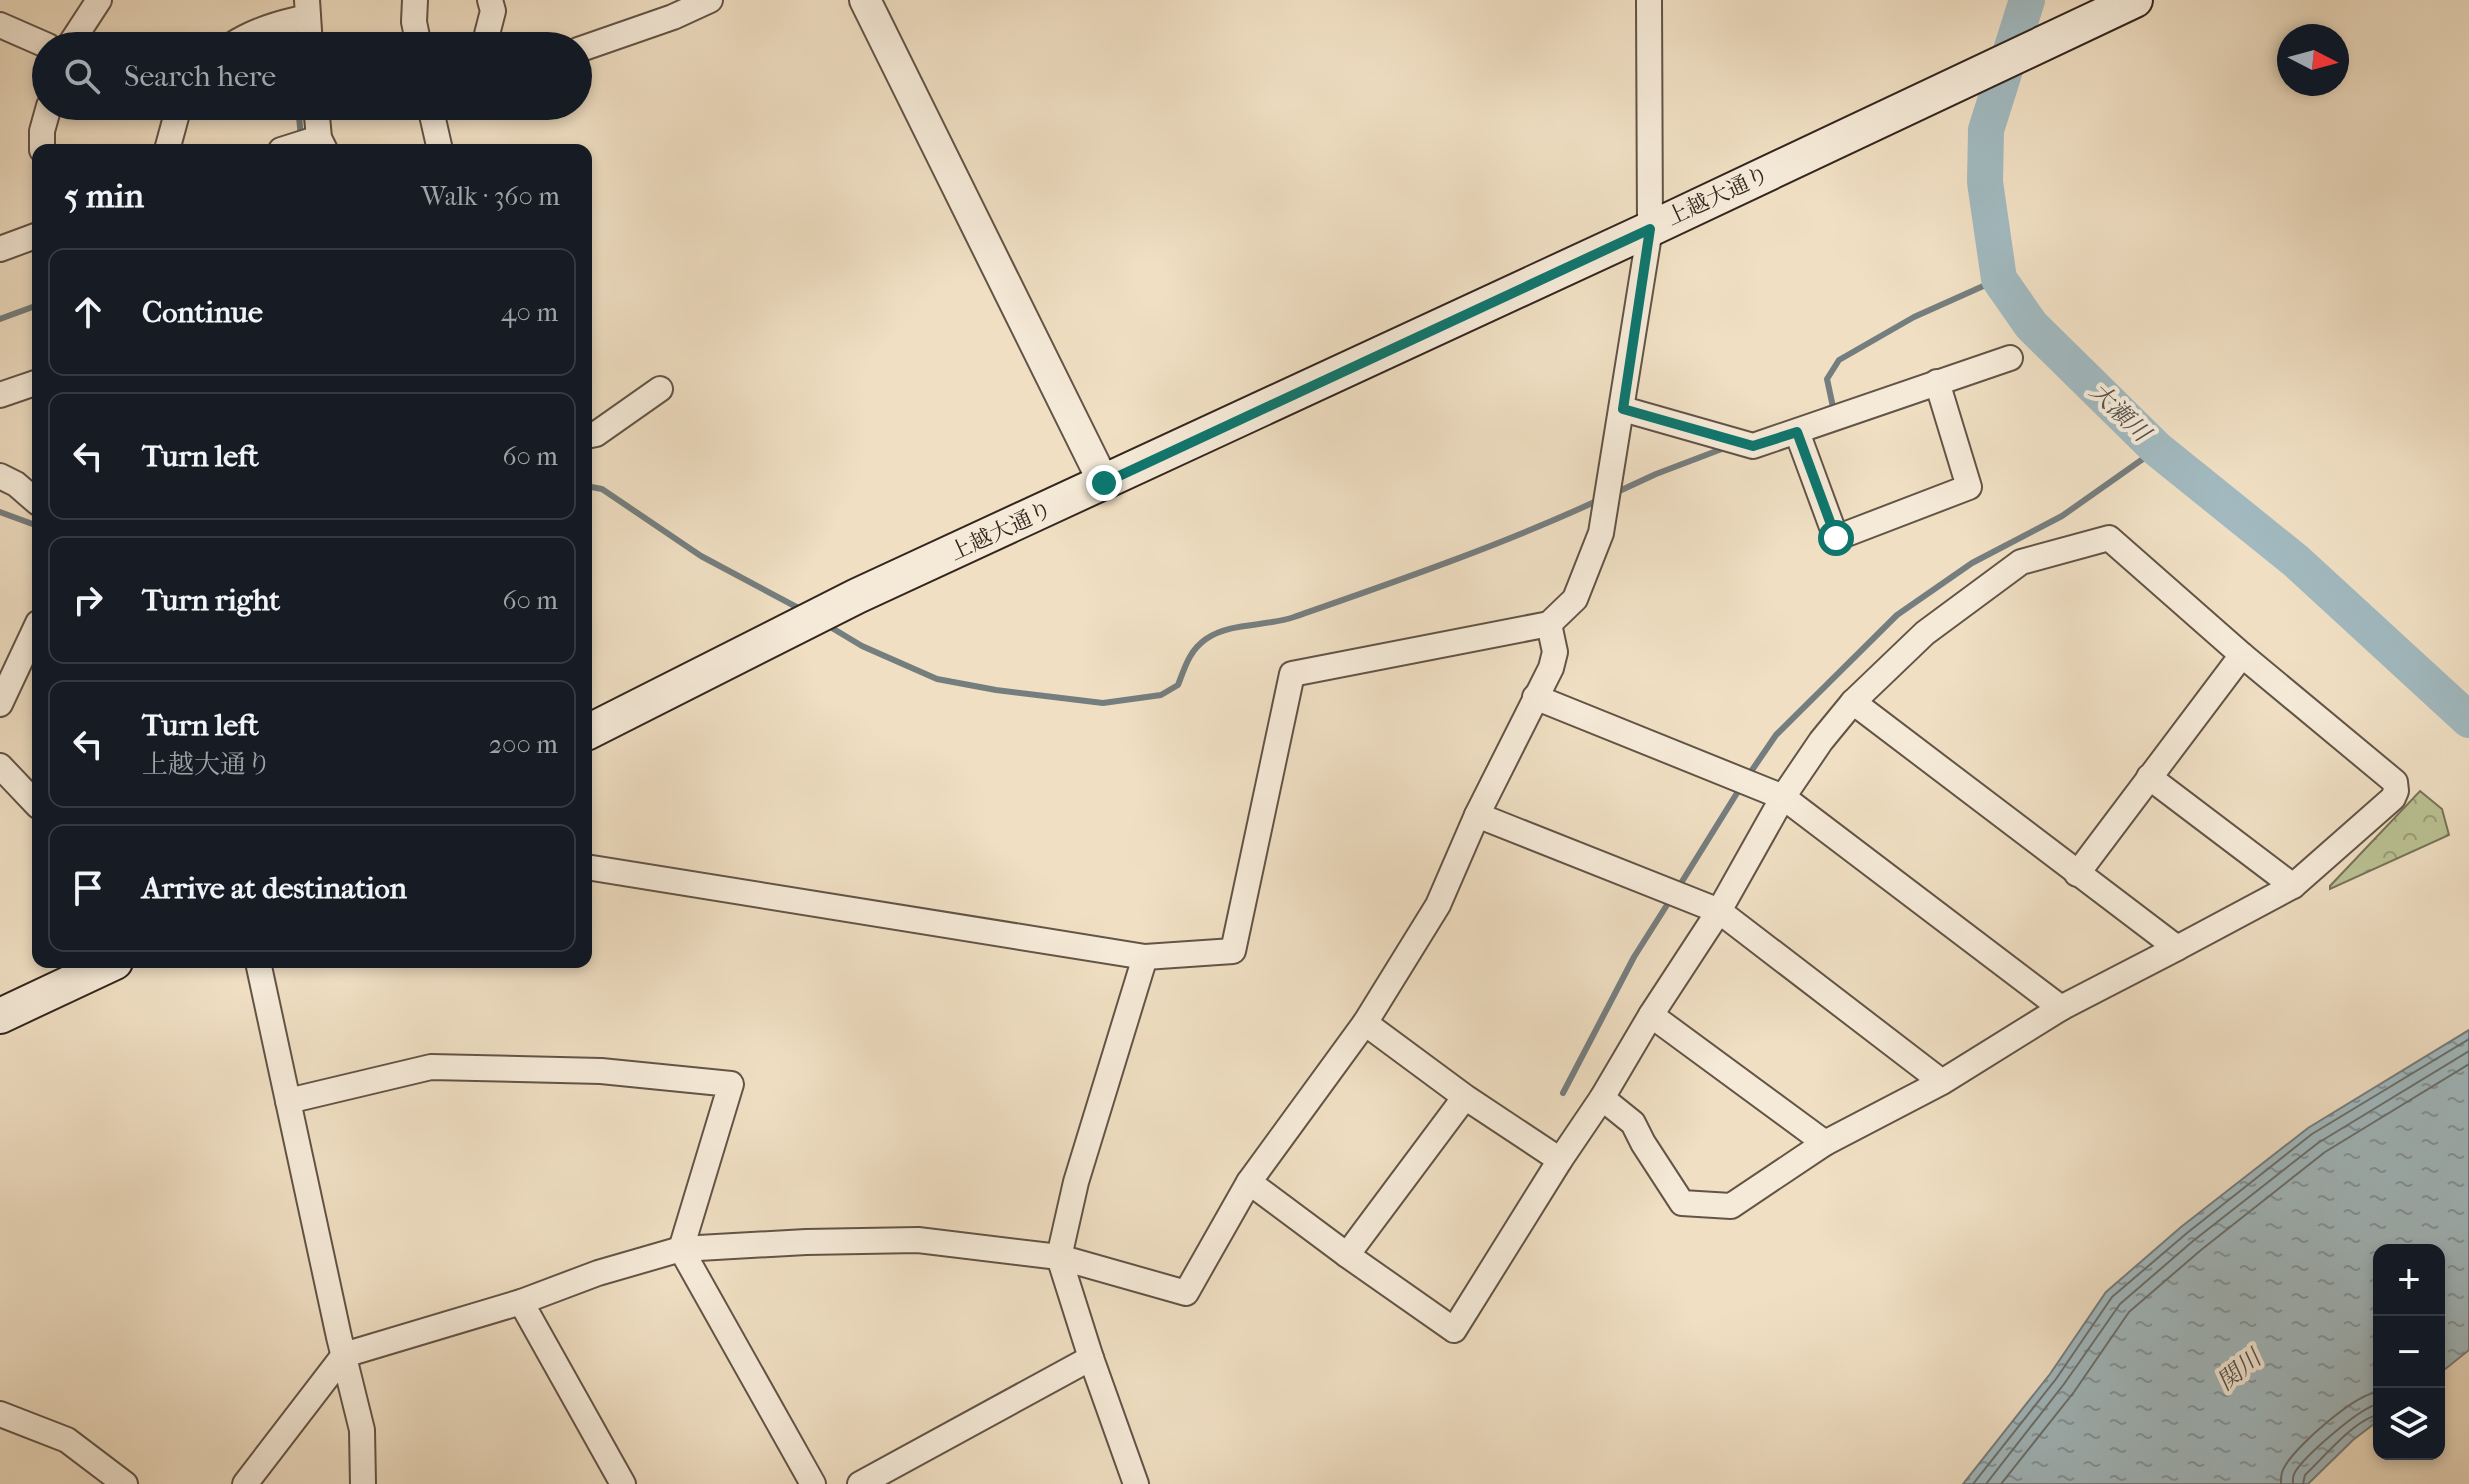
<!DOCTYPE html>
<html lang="en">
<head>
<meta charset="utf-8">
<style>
	body { margin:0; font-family:"IM FELL French Canon","Noto Serif JP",serif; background:#242831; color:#f1f3f6 }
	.controls { position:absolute; right:24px; bottom:24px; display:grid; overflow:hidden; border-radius:16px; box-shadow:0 4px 12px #0003 }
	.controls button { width:72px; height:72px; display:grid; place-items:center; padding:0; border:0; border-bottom:2px solid #363941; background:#171b24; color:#f1f3f6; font:40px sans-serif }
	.compass { position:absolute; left:2277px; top:24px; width:72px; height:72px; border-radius:50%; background:#171b24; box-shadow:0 4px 12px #0003; rotate:96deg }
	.stop { position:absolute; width:24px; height:24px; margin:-18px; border:6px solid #0f766e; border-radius:50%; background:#fff }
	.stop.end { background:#0f766e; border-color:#fff; box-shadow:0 2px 8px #0008 }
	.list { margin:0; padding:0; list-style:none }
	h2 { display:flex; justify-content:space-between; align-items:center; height:104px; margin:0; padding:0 32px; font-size:34px }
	h2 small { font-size:26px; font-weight:400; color:#9ea1a6 }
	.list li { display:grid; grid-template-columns:52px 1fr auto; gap:24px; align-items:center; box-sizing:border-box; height:128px; margin:0 16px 16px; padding:0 16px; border:2px solid #363941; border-radius:16px }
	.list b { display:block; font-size:30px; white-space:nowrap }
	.list p { margin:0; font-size:26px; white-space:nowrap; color:#9ea1a6 }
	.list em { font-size:26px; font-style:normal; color:#9ea1a6 }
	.icon { flex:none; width:44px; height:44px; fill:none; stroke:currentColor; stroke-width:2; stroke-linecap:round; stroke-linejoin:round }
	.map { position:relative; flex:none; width:2469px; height:1484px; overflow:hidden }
	.search { position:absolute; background:#171b24; box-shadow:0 4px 12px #0003; left:32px; top:32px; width:560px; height:88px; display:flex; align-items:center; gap:20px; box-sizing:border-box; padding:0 28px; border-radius:44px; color:#9ea1a6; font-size:30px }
	.panel { position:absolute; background:#171b24; box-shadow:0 4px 12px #0003; left:32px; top:144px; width:560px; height:824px; border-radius:16px }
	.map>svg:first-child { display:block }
	.park { fill:url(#park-crowns); stroke:#767459; stroke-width:2 }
	.water { fill:url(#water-ripples); stroke:#757e7f; stroke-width:2 }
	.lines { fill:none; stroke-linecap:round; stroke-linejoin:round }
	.shore { stroke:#6a706e; stroke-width:2 }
	.stream { stroke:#757e7f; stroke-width:6 }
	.river { stroke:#a1b9bf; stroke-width:36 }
	.minor-casing { stroke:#625447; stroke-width:28 }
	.tertiary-casing { stroke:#625447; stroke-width:34 }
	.secondary-casing { stroke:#33261e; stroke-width:38 }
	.minor { stroke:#f5ead8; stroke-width:24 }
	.tertiary { stroke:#f5ead8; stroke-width:30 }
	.secondary { stroke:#f5ead8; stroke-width:34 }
	.route { stroke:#0f766e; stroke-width:10 }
	.labels { text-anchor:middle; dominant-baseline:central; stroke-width:8; stroke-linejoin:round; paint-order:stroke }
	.street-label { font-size:22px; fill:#33261e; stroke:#f5ead8 }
	.water-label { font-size:24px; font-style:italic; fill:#54524e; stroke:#f5ead8 }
</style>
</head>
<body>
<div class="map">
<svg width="2469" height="1484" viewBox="0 0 2469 1484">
	<defs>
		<pattern id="park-crowns" width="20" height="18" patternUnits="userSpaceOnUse" patternTransform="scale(2)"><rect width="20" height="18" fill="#bac294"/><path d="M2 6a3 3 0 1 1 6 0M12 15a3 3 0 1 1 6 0" fill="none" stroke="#989d78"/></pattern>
		<pattern id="water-ripples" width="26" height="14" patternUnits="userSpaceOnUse" patternTransform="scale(2)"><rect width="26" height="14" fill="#a1b9bf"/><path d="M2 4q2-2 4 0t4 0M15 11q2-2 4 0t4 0" fill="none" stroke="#84969b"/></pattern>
	</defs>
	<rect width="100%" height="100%" fill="#f0dfc3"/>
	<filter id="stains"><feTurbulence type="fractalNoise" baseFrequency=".0025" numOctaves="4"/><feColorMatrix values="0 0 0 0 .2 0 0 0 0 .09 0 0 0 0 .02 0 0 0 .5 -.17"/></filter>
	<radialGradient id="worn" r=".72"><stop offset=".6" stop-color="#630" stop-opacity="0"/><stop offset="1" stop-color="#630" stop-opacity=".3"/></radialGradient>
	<path class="park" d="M2420,791l22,18 7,26 -119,54v-3z"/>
	<path class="water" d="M2469,1030v320l-30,24v-124h-60v170l-26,20 -45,44h-345l87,-110 56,-82 75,-65 127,-99z"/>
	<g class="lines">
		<g class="shore">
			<path d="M1973,1484l83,-105 56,-82 75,-64 125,-99 157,-95"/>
			<path d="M1986,1484l78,-100 56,-80 73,-63 125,-98 151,-92"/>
			<path d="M2001,1484l73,-92 55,-80 72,-62 124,-98 144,-88"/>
			<path d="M2281,1484c0,-7 0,-12 4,-18 12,-21 71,-73 94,-74"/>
			<path d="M2293,1484c0,-6 -1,-7 2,-12 10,-16 66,-66 84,-68"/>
			<path d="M2303,1484l2,-9c17,-16 52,-58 74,-60"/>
		</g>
		<g class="stream">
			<path d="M296,24l1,22"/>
			<path d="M298,106l3,32"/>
			<path d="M0,319l38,-14"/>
			<path d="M1827,409l6,-2 -6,-28 12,-19 75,-43 85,-38"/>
			<path d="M586,486l16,3 99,67 103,55"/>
			<path d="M1615,493l41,-19 71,-27"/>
			<path d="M0,512l38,14"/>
			<path d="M827,625l35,21 75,33 59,11 107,13 58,-8 17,-10c7,-18 11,-34 28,-46 25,-17 59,-12 88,-22 103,-36 208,-72 307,-118"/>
			<path d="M1748,776l28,-41 121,-120 75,-52 90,-47 95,-67"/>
			<path d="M1678,888l64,-103"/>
			<path d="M1563,1093l71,-136 38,-60"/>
		</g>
		<path class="river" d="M2027,0l-41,130 -1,52 14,97 32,46 126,124 139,112 173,159"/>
		<defs>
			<g id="minor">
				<path d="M307,0l3,46"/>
				<path d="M415,0l-1,22 5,24"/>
				<path d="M0,25l48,21"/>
				<path d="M69,46l30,-46"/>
				<path d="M230,46c25,-16 49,-23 78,-29"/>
				<path d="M484,46l9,-35 -3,-11"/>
				<path d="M578,50l95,-33 37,-17"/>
				<path d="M316,106l3,32 6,12"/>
				<path d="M430,106l10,44"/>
				<path d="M42,150v-19l7,-25"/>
				<path d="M167,150l12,-44"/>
				<path d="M281,150l38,-12"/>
				<path d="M0,249l38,-14"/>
				<path d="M0,395l38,-13"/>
				<path d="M1623,409l130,37 257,-88"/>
				<path d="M1797,432l39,106 133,-51 -32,-105"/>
				<path d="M586,436l10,-2 64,-45"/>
				<path d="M0,476l16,8 22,19"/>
				<path d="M1535,697l248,100 38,-56 32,-39 324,246 -116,60"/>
				<path d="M1853,702l72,-69 96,-71 88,-24 133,117 153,127 1,9 -3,7 -100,88 -116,62"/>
				<path d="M0,704l38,-81"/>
				<path d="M0,766l38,40"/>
				<path d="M2149,777l144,109"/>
				<path d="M1477,815l242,96 -68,104 174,128 117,-61 119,-74 -278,-211 -64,114 223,171"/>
				<path d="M586,867l559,90 88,-6 59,-277 257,-50 26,-25 26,-66 49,-304 -1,-229"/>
				<path d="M2077,874l165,-219"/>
				<path d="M258,962l81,375 23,93 1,54"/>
				<path d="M1465,1097l95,63 -106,170 -107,-75 118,-158 -100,-74 73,-118 39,-90 74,-147 4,-16 -6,-28"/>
				<path d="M1602,1098l31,25 10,20 39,60 49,3 94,-63"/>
				<path d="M288,1101l143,-34 170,4 130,13 -50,165 132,235"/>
				<path d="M1560,1160l42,-62 49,-83"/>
				<path d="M1347,1255l-98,-73 116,-159"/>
				<path d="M521,1302l102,182"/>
				<path d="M0,1414l67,26 58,44"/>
				<path d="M245,1484l99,-129 177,-53 77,-29 83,-24 125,-7 112,-2 141,17 127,36 63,-111"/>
				<path d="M860,1484l231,-126"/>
				<path d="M1136,1484l-45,-126 -32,-101 17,-75 69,-225"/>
			</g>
			<path id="tertiary" d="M865,0l239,483"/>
			<g id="secondary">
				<path d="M586,733l271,-137 793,-367 485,-229"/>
				<path d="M0,1016l115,-54"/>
			</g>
		</defs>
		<use href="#minor" class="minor-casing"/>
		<use href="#tertiary" class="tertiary-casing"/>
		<use href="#secondary" class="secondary-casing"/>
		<use href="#minor" class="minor"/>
		<use href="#tertiary" class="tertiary"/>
		<use href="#secondary" class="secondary"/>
	</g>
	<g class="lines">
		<path class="route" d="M1104,483l546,-254 -27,180 130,37 44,-14 39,106"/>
	</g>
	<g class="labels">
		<g class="street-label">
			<text transform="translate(1718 196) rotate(-25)">上越大通り</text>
			<text transform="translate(1001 531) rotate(-25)">上越大通り</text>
		</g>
		<g class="water-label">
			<text transform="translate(2120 412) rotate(44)">大瀬川</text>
			<text transform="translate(2239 1370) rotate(-39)">関川</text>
		</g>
	</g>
	<rect width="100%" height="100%" filter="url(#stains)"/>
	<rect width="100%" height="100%" fill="url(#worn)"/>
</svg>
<div class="controls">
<button>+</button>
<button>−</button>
<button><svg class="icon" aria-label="layers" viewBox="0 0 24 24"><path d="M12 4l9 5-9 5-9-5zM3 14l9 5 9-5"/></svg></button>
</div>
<svg class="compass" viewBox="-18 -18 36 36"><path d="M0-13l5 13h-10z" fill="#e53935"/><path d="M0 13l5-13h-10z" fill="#9ea1a6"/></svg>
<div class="stop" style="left:1836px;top:538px"></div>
<div class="stop end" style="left:1104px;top:483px"></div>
<div class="search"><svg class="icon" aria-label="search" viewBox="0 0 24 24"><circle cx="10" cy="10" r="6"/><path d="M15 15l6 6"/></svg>Search here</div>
<section class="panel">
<h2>5 min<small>Walk · 360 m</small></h2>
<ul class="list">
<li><svg class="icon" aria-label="ahead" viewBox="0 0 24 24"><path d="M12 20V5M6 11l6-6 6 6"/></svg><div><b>Continue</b></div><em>40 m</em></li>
<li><svg class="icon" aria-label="left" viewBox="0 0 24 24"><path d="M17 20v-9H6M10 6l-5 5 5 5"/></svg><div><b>Turn left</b></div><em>60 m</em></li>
<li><svg class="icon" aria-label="right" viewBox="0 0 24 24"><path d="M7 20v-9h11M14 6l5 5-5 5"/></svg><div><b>Turn right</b></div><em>60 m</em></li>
<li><svg class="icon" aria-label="left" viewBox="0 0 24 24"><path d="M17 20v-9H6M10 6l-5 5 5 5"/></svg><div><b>Turn left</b><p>上越大通り</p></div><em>200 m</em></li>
<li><svg class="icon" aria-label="arrive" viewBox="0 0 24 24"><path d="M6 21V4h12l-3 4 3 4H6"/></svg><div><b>Arrive at destination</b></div></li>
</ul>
</section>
</div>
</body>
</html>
